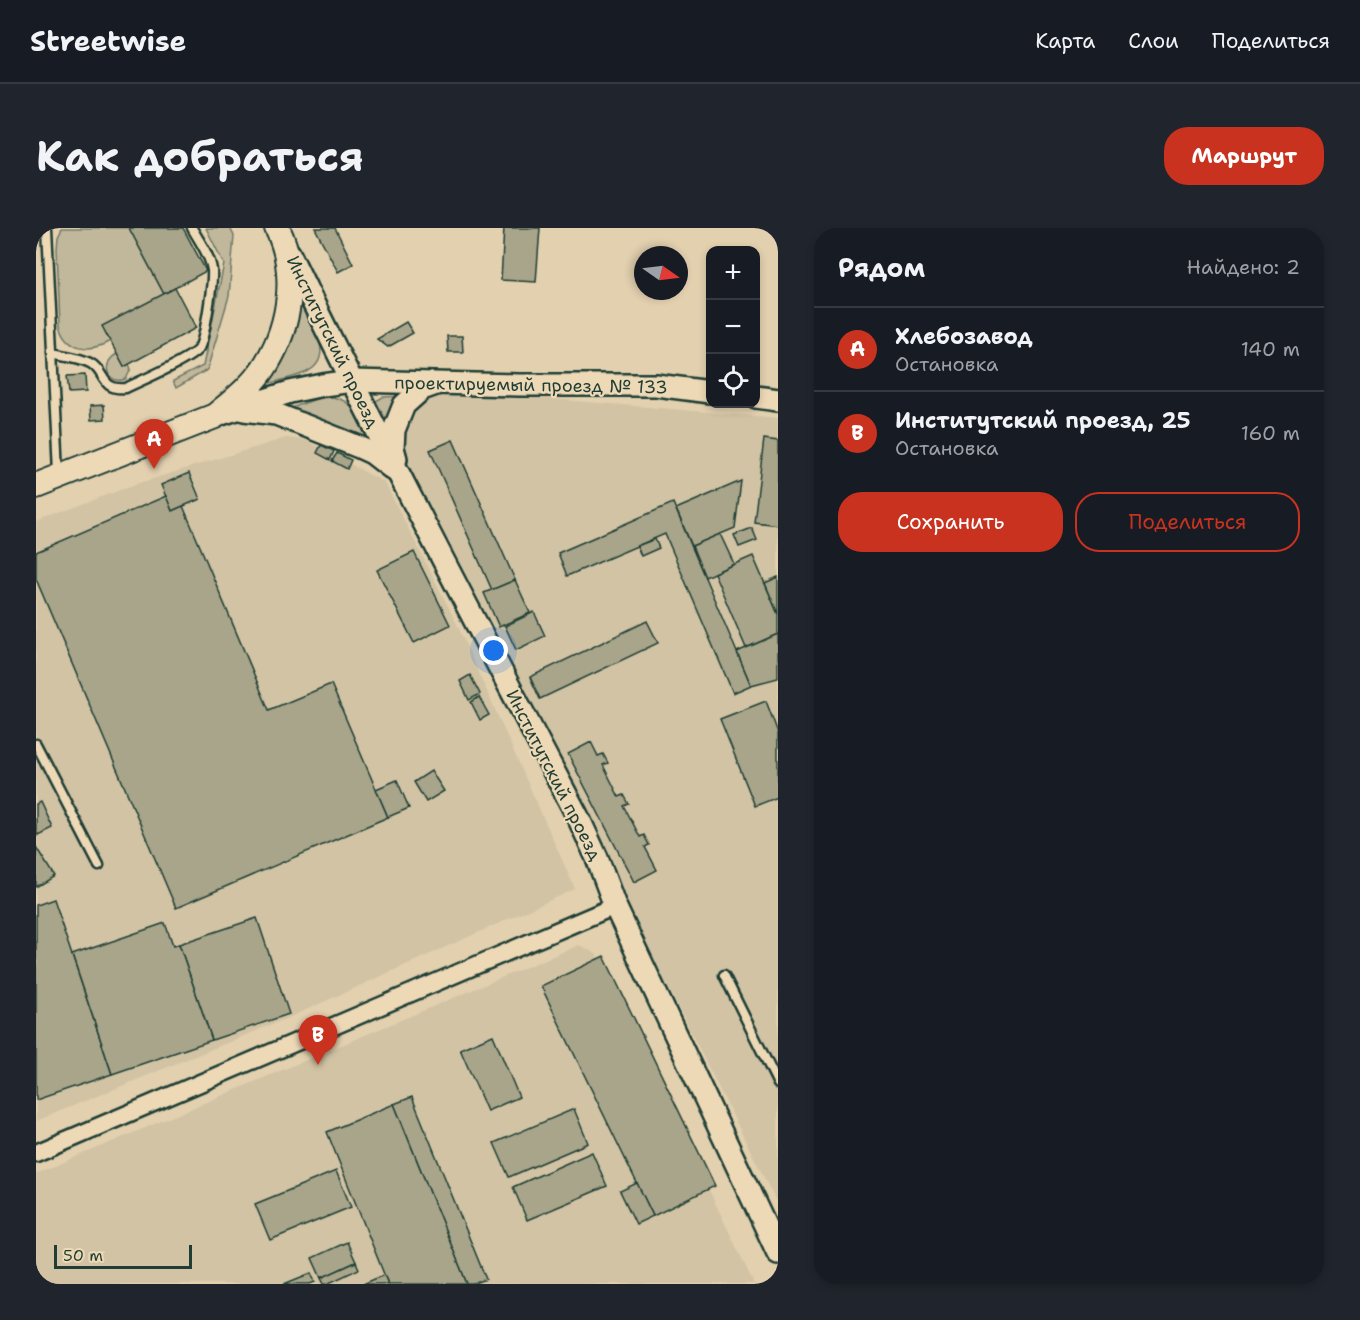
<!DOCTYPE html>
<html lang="ru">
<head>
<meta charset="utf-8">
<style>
	body { margin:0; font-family:"Shantell Sans",sans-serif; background:#20242c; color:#f1f3f6 }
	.controls { position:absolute; right:18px; top:18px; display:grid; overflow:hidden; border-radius:12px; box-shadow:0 3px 9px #0003 }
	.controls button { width:54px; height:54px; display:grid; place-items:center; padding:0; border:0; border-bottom:2px solid #363941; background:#171b24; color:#f1f3f6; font:30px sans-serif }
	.compass { position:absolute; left:598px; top:18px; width:54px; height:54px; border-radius:50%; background:#171b24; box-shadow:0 3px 9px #0003; rotate:104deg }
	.scale { position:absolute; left:18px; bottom:15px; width:138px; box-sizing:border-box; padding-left:6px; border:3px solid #1f3d34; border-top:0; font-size:16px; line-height:21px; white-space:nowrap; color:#1f3d34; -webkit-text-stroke:4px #eed9b7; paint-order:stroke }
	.you { position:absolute; left:458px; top:423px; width:21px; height:21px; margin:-15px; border:4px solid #fff; border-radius:50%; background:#1a73e8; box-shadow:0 0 0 9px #1a73e833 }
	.badge { display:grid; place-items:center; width:39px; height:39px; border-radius:50%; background:#c8321e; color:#fff; font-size:20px; font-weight:700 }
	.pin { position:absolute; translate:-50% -50px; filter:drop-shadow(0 2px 3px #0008) }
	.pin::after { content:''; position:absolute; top:32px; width:21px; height:18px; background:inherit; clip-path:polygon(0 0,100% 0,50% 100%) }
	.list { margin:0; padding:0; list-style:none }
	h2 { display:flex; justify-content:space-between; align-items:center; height:78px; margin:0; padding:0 24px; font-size:26px }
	h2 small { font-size:20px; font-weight:400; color:#9ea1a6 }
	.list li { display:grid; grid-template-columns:39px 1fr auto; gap:18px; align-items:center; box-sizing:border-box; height:84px; padding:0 24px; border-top:2px solid #363941 }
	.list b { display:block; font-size:22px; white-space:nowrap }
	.list p { margin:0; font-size:20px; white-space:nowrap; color:#9ea1a6 }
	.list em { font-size:20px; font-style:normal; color:#9ea1a6 }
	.actions { display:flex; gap:12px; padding:18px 24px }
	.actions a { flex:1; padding:14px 0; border:2px solid #c8321e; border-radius:24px; text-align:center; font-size:21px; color:#c8321e }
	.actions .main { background:#c8321e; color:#fff }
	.icon { flex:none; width:33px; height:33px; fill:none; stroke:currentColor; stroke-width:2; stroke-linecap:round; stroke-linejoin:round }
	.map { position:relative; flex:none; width:742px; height:1056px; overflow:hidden; border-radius:24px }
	header { display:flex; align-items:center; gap:36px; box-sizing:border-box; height:84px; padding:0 30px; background:#171b24; border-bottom:2px solid #363941 }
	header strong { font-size:28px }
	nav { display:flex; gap:33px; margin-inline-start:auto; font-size:21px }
	.intro { display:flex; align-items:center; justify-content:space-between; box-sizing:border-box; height:144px; padding:0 36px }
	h1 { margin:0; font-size:42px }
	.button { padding:15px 27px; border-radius:24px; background:#c8321e; color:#fff; font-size:21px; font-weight:700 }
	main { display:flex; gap:36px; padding:0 36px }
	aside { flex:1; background:#171b24; border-radius:24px; box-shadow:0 3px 9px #0003 }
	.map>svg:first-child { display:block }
	.built { fill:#d1c3a4 }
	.green { fill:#c1b79b; stroke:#707a68; stroke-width:1.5 }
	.building { fill:#a8a58a; stroke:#1f3d34; stroke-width:1.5 }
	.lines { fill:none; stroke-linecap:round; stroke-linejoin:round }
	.service-casing { stroke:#1f3d34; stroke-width:13 }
	.minor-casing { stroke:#1f3d34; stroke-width:21 }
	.tertiary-casing { stroke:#1f3d34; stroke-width:26 }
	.secondary-casing { stroke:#1f3d34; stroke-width:28 }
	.service { stroke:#eed9b7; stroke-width:8 }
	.minor { stroke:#eed9b7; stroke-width:16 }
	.tertiary { stroke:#eed9b7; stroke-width:21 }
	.secondary { stroke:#eed9b7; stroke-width:24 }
	.labels { text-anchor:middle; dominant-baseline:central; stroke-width:4.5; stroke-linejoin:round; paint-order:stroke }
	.street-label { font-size:18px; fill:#1f3d34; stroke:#eed9b7 }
</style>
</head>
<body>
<header>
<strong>Streetwise</strong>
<nav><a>Карта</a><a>Слои</a><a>Поделиться</a></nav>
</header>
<div class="intro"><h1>Как добраться</h1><a class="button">Маршрут</a></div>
<main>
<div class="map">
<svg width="742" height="1056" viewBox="0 0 742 1056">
	<rect width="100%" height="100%" fill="#e2d0af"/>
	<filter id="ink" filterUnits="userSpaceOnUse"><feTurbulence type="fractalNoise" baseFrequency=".0167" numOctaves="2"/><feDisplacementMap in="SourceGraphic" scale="12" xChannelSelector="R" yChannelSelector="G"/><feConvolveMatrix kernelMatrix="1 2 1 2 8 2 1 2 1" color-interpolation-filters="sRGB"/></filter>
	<g filter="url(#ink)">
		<g class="built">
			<path d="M402,166l101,4 239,20v787l-370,-733 -7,-18 5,-35 13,-18z"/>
			<path d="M250,210l19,2 14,7 2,-2 13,6 -1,4 2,1 2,-3 14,7 -1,4 35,19 70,137 120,269 -285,128 -254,104v-599l100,-38z"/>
			<path d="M543,717l17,9 158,330h-718v-110z"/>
		</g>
		<g class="green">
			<path d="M26,0h67l35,66 -61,32 7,15c-20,12 -43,9 -50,-16l-3,-77 1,-12z"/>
			<path d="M170,0h24l4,8 -5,60 -22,74 -31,18 -3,-7 30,-15 21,-102z"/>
			<path d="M267,78c9,19 33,51 4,66 -11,5 -25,8 -37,11l-2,-4 29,-72z"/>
			<path d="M81,126l7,13 5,-3 2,5 -5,10c-19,7 -26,-16 -9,-25z"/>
			<path d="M370,168l-20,34 -11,-25 1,-4 7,-4z"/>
			<path d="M296,169c26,4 30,27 39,49l-82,-35 2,-3 28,-10z"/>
		</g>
		<g class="building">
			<path d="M93,0h54l23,43 -42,23z"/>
			<path d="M279,0h20l18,36 -15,8z"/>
			<path d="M468,0h36l-4,54 -35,-2z"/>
			<path d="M139,60l21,40 -72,39 -22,-41z"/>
			<path d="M370,94l7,11 -25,14 -11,-8z"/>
			<path d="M411,108h15l1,16h-15z"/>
			<path d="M49,147l1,17 -17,1 -2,-17z"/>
			<path d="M68,177l1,14 -14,1 -1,-14z"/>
			<path d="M728,211l14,2v84l-24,-3z"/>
			<path d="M417,212l62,140 -23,10 -62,-140z"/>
			<path d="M285,217l13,6 -4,9 -13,-7z"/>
			<path d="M301,225l14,7 -4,9 -15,-8z"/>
			<path d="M153,245l11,26 -28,12 -11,-26z"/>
			<path d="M705,253l-6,47 -43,18 -16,-37z"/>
			<path d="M130,268l6,15 11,-5 86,204 62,-26 57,133 -212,91 -140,-329v-27z"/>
			<path d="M637,275l78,182 -18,8 -68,-159 -98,42 -9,-23z"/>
			<path d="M716,300l5,12 -18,7 -5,-12z"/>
			<path d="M684,306l14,30 -29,13 -13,-31z"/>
			<path d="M619,311l4,9 -18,8 -4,-10z"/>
			<path d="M378,324l36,73 -36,18 -37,-73z"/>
			<path d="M717,328l25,58v20l-32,14 -32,-75z"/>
			<path d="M742,349v37l-13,-31z"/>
			<path d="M479,352l15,33 -31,14 -15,-34z"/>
			<path d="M498,384l11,24 -29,14 -11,-24z"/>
			<path d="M611,393l11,22 -118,56 -10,-22z"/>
			<path d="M742,406v44l-27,7 -14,-33z"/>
			<path d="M434,447l10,19 -11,6 -9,-19z"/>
			<path d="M443,469l10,18 -9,5 -9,-18z"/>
			<path d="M730,473l12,32v64l-23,9 -35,-87z"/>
			<path d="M555,514l7,14 5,-2 5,9 -5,2 16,32 5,-2 5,9 -5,2 16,31 4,-2 5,10 -4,2 12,23 -23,12 -66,-128z"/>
			<path d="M395,543l13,20 -18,11 -12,-20z"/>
			<path d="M361,552l12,28 -21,9 -12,-28z"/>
			<path d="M4,574l12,26 -14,7 -2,-6v-25z"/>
			<path d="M0,619l18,29 -18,11z"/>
			<path d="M17,671l59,175 -76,26v-195z"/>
			<path d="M221,690l32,96 -77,26 -33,-96z"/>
			<path d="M129,695l8,23 6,-2 33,96 -100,34 -40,-119z"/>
			<path d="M568,728l111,230 -62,30 -112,-230z"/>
			<path d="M457,807l26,62 -32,14 -27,-62z"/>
			<path d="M376,869l74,182 -13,5h-6l-73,-180z"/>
			<path d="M358,876l73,180h-79l-61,-152z"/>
			<path d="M538,881l14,34 -79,34 -15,-34z"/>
			<path d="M556,924l15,34 -80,34 -14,-33z"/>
			<path d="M300,943l15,36 -81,33 -15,-36z"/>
			<path d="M601,955l16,33 -17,8 -16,-33z"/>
			<path d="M311,1014l9,20 -35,16 -9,-20z"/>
			<path d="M320,1034l3,7 -32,15h-3l-3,-6z"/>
			<path d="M275,1045l4,9 -5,2h-26z"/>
			<path d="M348,1047l4,9h-25z"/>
		</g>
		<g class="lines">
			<defs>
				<g id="service">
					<path d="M11,0l12,245"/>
					<path d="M17,125c12,3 26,4 37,10 16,8 10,28 36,25 14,-7 66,-29 73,-40 6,-10 14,-66 13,-78 -2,-15 -13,-29 -20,-42"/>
					<path d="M0,516l63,122"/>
					<path d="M688,747l54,109"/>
				</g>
				<path id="minor" d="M0,925l579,-247"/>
				<g id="tertiary">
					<path d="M253,25c92,191 191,378 290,566l18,39 18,48 163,347"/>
					<path d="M720,169l22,3"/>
					<path d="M208,182l32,4 83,33 13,6 22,17"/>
					<path d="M182,187l72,-23 33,-7 29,-4 167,4h137l54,7"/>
					<path d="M360,231l-3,-11 1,-18 10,-25 18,-16 14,-5"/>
				</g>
				<path id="secondary" d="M0,258l179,-70c18,-15 40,-32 52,-53 24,-40 31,-93 10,-135"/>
			</defs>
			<use href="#service" class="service-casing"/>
			<use href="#minor" class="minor-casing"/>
			<use href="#tertiary" class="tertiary-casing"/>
			<use href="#secondary" class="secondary-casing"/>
			<use href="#service" class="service"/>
			<use href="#minor" class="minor"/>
			<use href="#tertiary" class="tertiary"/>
			<use href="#secondary" class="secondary"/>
		</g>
	</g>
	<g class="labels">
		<g class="street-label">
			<text transform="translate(297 114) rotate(64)">Институтский проезд</text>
			<text transform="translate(495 157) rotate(1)">проектируемый проезд № 133</text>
			<text transform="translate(518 547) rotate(63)">Институтский проезд</text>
		</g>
	</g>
</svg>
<div class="controls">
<button>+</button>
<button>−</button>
<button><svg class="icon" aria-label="locate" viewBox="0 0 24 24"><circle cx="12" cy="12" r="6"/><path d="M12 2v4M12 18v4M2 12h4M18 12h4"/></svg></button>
</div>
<svg class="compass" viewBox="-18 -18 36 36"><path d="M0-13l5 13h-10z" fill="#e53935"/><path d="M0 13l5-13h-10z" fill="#9ea1a6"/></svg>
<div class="scale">50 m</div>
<div class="you"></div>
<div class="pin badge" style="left:118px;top:241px">A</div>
<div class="pin badge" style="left:282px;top:837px">B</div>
</div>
<aside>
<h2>Рядом<small>Найдено: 2</small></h2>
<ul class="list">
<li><span class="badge">A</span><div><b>Хлебозавод</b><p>Остановка</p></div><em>140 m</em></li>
<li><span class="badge">B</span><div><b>Институтский проезд, 25</b><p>Остановка</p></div><em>160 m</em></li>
</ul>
<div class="actions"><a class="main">Сохранить</a><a>Поделиться</a></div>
</aside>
</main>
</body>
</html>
